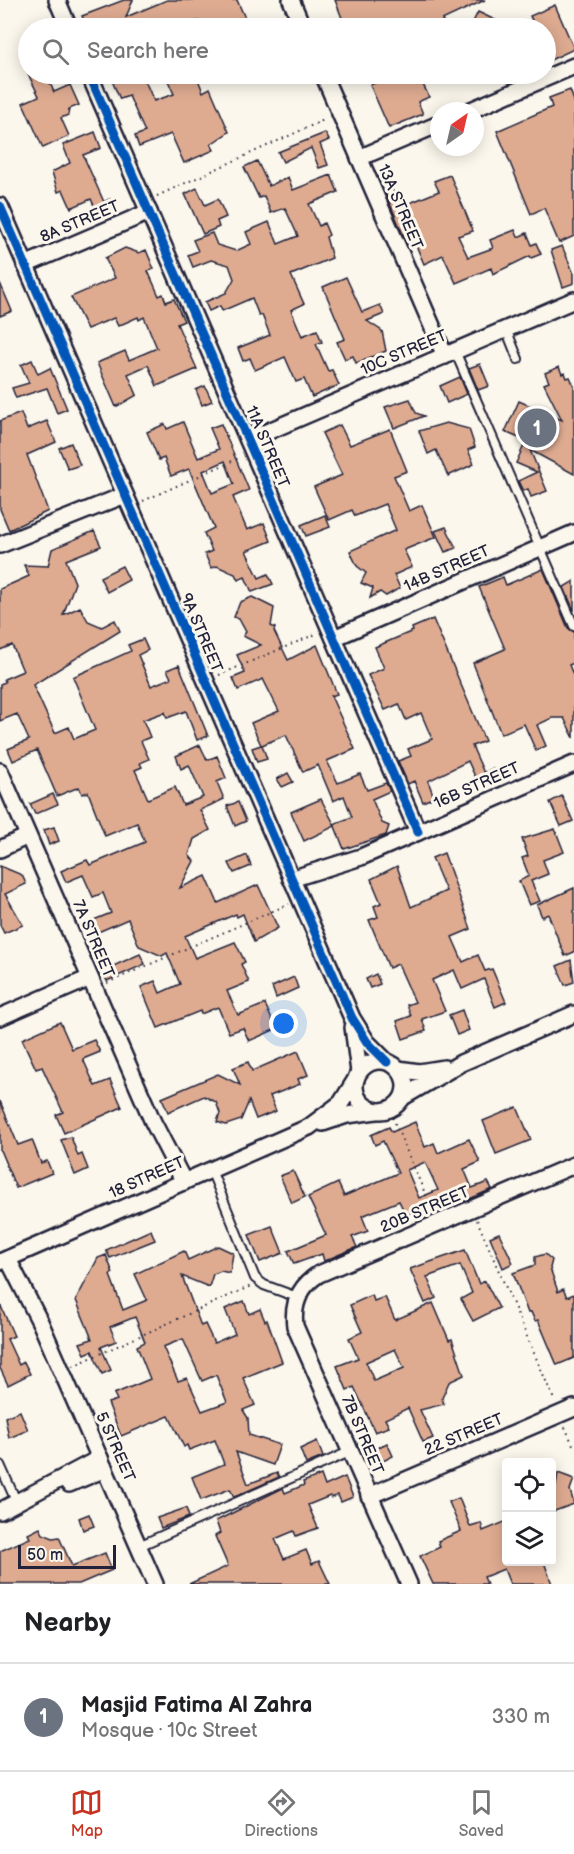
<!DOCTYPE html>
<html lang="en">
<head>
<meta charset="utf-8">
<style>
	body { margin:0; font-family:"Balsamiq Sans",sans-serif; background:#f2f2f2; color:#202124 }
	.controls { position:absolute; right:18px; bottom:18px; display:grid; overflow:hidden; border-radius:6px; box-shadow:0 3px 15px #0003 }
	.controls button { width:54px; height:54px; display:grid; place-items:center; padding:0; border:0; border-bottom:2px solid #e0e0e0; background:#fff; color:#202124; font:30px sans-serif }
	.compass { position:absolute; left:430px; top:102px; width:54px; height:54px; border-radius:50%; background:#fff; box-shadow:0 3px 15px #0003; rotate:34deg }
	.scale { position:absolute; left:18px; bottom:15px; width:98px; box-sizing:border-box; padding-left:6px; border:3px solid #22223b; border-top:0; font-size:16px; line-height:21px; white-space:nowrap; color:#22223b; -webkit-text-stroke:4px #fbf7ec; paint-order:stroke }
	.you { position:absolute; left:284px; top:1024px; width:21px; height:21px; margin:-15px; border:4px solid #fff; border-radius:50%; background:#1a73e8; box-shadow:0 0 0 9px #1a73e833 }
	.badge { display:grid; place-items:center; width:39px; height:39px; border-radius:50%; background:#c8321e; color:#fff; font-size:20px; font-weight:700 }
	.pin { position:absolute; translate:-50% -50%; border:3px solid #fff; box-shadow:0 2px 6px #0006 }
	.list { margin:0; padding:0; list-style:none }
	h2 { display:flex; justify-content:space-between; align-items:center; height:78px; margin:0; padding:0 24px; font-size:26px }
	h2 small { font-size:20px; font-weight:400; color:#757577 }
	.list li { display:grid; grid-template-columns:39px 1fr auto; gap:18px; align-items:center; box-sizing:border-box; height:108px; padding:0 24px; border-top:2px solid #e0e0e0 }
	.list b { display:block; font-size:22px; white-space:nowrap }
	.list p { margin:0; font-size:20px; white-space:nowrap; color:#757577 }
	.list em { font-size:20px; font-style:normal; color:#757577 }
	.icon { flex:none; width:33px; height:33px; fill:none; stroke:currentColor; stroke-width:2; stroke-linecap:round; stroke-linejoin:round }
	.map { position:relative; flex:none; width:574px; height:1584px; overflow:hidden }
	.search { position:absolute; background:#fff; box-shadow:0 3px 15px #0003; left:18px; right:18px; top:18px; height:66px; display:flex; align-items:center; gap:15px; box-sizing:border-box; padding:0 21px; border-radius:33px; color:#757577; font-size:22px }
	.sheet { height:186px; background:#fff }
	nav { display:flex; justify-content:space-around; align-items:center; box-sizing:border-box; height:84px; border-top:2px solid #e0e0e0; background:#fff; font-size:16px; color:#757577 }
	nav a { display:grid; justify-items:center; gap:3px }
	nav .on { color:#c8321e }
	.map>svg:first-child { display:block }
	.building { fill:#deab91; stroke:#22223b; stroke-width:1.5; fill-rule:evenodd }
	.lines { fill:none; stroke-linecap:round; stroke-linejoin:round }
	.lane-casing { stroke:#22223b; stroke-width:12 }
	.street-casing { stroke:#22223b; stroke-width:20 }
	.path { stroke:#22223b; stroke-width:2; stroke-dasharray:1.5 4.5; stroke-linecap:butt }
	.lane { stroke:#fbf7ec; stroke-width:8 }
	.street { stroke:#fbf7ec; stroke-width:15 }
	.cycleway-casing { stroke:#fbf7ec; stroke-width:13 }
	.cycleway { stroke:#0057b8; stroke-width:9 }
	.labels { text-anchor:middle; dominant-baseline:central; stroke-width:6; stroke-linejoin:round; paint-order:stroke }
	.street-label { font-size:16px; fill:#22223b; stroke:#fbf7ec }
</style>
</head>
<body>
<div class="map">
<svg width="574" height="1584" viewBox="0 0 574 1584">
	<rect width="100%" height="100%" fill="#fbf7ec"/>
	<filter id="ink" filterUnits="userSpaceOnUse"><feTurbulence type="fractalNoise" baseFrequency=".0167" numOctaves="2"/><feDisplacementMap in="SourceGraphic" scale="12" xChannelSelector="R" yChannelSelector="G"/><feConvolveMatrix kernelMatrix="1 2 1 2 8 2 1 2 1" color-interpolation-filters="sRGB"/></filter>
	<g filter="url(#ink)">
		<g class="building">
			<path d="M124,0h9l-7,17 41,-17h70l8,18 -25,10h-19l-3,-7 -15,7h-96l-5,-12z"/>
			<path d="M335,0h150l-43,20 4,8h-129l25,-10z"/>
			<path d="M555,5l19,44 -28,13v-34h-32l18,-8 -2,-4z"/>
			<path d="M478,12l34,16h-42z"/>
			<path d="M28,74h18l8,18 16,-7 9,20 -10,4 -1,6 -7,3 8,18 -26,12 -20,-45 16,-7z"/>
			<path d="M109,74h33l12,27 20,-7 -9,-20h31l7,18 7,-4 19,44 -18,12 3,6 -30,13 -13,-29 -32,13 -4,-11 10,-4 -16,-36 -9,3z"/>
			<path d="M396,74h22l11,23 -11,5 5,12 -34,14 -19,-43z"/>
			<path d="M570,90l4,11v135l-15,7 -15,-35 -13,6 -34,-83 55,-24 -3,-9z"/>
			<path d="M95,132l6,16 -18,7 21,47 6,-3 5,10 -16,7 -8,-17 -20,9 -8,-18 -5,2 -6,-20 18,-9 -7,-18z"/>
			<path d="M325,133l4,7 -9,4 8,21 -9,3 -8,-20 -28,14 -5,-10z"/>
			<path d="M257,161l12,25 19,-9 5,13 38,-15 7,17 -29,12 10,22 5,-3 5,12 -3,2 6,21 -41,17 13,29 -13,6 11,26 15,-6 5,12 -6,2 12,27 4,-1 7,15 -27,12 -8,-18 -8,3 -11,-25 -30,13 -5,-12 -7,3 -5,-13 32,-13 -8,-20 -3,1 -7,-18 -30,13 -2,-5 -11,5 -4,-9 21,-9 8,-14 -5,-14 -18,-5 -18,7 -5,-12 10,-4 -5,-11 19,-7 5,12 19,6 15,-7 -5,-12 23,-10 9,22 20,-8 -13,-28 -14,5 -7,-17 -5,2 -15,-31z"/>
			<path d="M450,175l23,56 -15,5 10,21 25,-9 -3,-8 25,-10 3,7 9,-4 5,12 4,-2 5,11 -10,4 -1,-2 -37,18 -2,-6 -35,15 -13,-28 -19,9 -9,-21 -7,3 -23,-54 7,-3 8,18 39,-16 -5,-10z"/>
			<path d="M197,188l8,17 13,-6 8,18 -9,4 2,6 -16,7 -18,-40z"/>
			<path d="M562,246l12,28v9l-11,4 -12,-37z"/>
			<path d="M125,248l14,5 7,-3 8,19 -6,2 11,25 4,-2 3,8 8,-3 10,22 -7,3 20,45 -40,17 -9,-21 -20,9 9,21 -21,12 -19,-44 28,-12 4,9 28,-12 -13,-31 -5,3 -1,-3 -20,9 -4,-8 -27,11 -16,-32 44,-19 -10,-20z"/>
			<path d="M346,277l16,35 18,-7 4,9 -17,7 15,10 4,20 -30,12 -3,-7 -8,3 -8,-17 8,-3 -22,-52z"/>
			<path d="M0,283l12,28 -12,5z"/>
			<path d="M32,360l6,14 12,-6 17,41 -10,4 -10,-25 -31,10 -4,-10 17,-5 -8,-18z"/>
			<path d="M480,364l9,22 -11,4 -9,-22z"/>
			<path d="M559,367l3,7 3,-1 2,5 3,-1 4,9v88l-44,-24 17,41 -16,6 -3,-8 -5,2 -5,-10 19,-9 -21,-9 10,-22 -21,-9 14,-31 43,19 -18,-36 5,-2 -4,-9z"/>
			<path d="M460,377l7,17 -20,9 -7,-17z"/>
			<path d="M205,386l7,15 -10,4 -6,-15z"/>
			<path d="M410,399l6,14 8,3 -30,12 -9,-21z"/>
			<path d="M21,413l6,16 20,-8 9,21 -29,13 21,56 -39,19 -9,-21v-88z"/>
			<path d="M183,422l15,36 21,-9 -9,-21 11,-4 28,66 -16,7 14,33 17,-7 7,18 -25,10 13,27 9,-4 5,10 -21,8 -7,-15 -7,3 -3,-6 -18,-8 -6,2 -6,-14 7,-3 -8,-18 10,-5 -25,-59 -18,7 -7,-18 -5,2 -12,-28 18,-8 2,5zM225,461l9,23 -22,9 -9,-22z"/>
			<path d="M446,423l23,6 6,18 -7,3 6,14 -26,12 -12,-26 -8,4 -9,-23z"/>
			<path d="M340,425l10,20 40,-16 17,42 -13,5 15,35 13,-6 14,32 -32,13 8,17 -18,8 6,13 -14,8 -6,-4 -10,6 3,-10 -12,-5 5,-10 -9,-7 -7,-15 46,-21 -11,-26 -30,12 -3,-6 -23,10 -15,-33 28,-12 -20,-42z"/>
			<path d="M71,443l9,22 -12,4 -9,-21z"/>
			<path d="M325,515l5,12 -24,9 -5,-11z"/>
			<path d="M446,527l10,21 -11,4 -10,-21z"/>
			<path d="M94,531l7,15 -35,14 9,23 -12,32 17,-8 8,14 14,6 13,-7 5,11 -87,54 22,48 14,-6 5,12 21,-9 -22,-53 58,-26 -3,-6 15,-6 5,11 -10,5 13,31 20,-8 -4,-8 12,-5 29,71 -11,4 -11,-29 -19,7 -2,-6 -22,8 7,17 -9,4 8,18 -9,4 2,4 -7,3 13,29 27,-12 8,18 20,-8 -14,-32 -8,4 -5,-13 24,-11 7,15 10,-4 9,22 -9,4 7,17 -24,11 10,20 -16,9 -5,16 5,6 -14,27 26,-12 12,27 40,-18 20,43 -24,14 -11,-28 -6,3 -1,-3 -51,22 10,22 40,-16 10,20 -4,2 8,18 -22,9 11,24 27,-11 11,25 -27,12 -6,-13 -14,5 -11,-26 -17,7 -1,-3 -42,17 -17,-41 14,-6 5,12 20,-9 -13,-31 -5,3 -23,-10 -11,-27 -39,17 -5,-12 27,-11 -8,-20 -10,4 -10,-22 -17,7 -5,-11 26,-11 3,5 55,-23 -8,-19 -32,13 -17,-44 -6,2 -3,-7 -22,9 -20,-46 -24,11 -5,-12 21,-9 -12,-26 -17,7v-37l5,-2 -1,-3 19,-8 -11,-26 -12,5v-61l29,-13 -5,-11 24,1 4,-17z"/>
			<path d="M122,566l7,14 -22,12 -7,-15z"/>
			<path d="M543,569l25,59 6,4v31l-5,2 5,12v61l-10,-20h-12l-15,7 9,21 -10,5 -12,-27 -23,10 -28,-71 32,-14 -26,-62 24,-10 3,8z"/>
			<path d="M574,581v30l-10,-24z"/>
			<path d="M252,597l22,11 -3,18 4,2 -1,3 14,29 29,-15 20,49 -6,2 24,53 -28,12 11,22 22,-9 7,16 19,-7 4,8 -18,8 10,24 7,3 -3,9 -42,14 -10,-25 18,-7 -8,-21 -11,5 -15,-36 -15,7 -17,-37 -24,10 5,14 -10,3 -5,-14 9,-3 -10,-22 28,-12 -16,-32 -25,11 -5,-12 12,-5 -8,-18 24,-10 -18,-9 3,-4 -7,-13 -5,-2 6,-15z"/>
			<path d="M433,619l52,122 -13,5 12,27 9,-5 5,11 -10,5 -2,-7 -9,4 -9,-20 -40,20 6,16 -11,5 -9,-21 -6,3 -10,-23 13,-5 -3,-7 24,-10 -11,-26 -15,7 -7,-16 -14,6 -17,-35 16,-7 -9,-21 38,-16 -1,-3z"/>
			<path d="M288,773l5,9 -11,5 -5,-8z"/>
			<path d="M53,794l5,10 -23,10 -5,-10z"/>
			<path d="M562,796l11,25 -12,5 -11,-24z"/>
			<path d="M321,799l14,27 -31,15 -13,-29z"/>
			<path d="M238,802l8,19 -11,5 -8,-20z"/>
			<path d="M54,827l5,14 -10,4 -5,-15z"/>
			<path d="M555,829l9,23 -21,8 5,14 -17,7 9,20 -11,4 -10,-24 10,-5 -7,-18 6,-2 -6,-17z"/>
			<path d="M444,853l27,76 -19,8 11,25 15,-7 7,16 7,-2 14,33 -11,5 -11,-28 -22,10 -8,-19 -22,10 13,31 -23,8 4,12 -23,8 -6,-18 14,-5 -4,-11 8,-3 -17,-38 -9,4 -20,-48 9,-3 -4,-11 7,-3 -10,-24 26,-13 14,41 35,-16 -14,-33z"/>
			<path d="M247,855l4,11 -17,7 -5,-10z"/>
			<path d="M0,866l22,9 4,9 -21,10 18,31 -19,8 -4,-8z"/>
			<path d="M574,888v64l-9,4 -17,-42 -6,3 -5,-12z"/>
			<path d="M140,954l5,10 -38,17 -5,-10z"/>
			<path d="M571,960l3,22 -9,3 -8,-19z"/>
			<path d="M376,974l4,10 -10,4 -4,-9z"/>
			<path d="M294,977l4,11 -22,10 -4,-11z"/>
			<path d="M462,1010l7,20 -12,5 -8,-20z"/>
			<path d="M60,1022l12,27 22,-9 6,12 -17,7 12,27 15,-6 12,27 -58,26 -8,-18 7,-3 -21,-45 -6,2 -14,-30z"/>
			<path d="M298,1051l10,24 -10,4 2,5 -30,12 6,15 -20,8 -7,-18 -8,19 -15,5 -9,-3 3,-9 -4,-11 -12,-6 -36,16 -6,-14 56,-24 22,11 -7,-17 15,-6 4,9z"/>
			<path d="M0,1101l18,44 14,-5 9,23 6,-2 5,12 -36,15 -16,-38z"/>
			<path d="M517,1107l14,33 -35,14 -13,-33z"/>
			<path d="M415,1122l10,25 9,-4 4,10 31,-14 11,23 -16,7 8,19 16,-6 4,7 -27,12 -3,-9 -56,23 -7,-14 -37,15 6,15 -16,6 5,10 -33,14 -2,-7 -28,10 -6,-13 38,-16 -18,-38 30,-14 6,13 54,-23 -15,-32 -8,4 -4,-10 18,-8 3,5zM425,1162l13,28 -19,8 -12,-28z"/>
			<path d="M71,1137l7,19 4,-2 6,15 -13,6 -14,-35z"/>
			<path d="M293,1171l12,26 -13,6 -12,-27z"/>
			<path d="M272,1226l11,27 -23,9 -11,-27z"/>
			<path d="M151,1230l4,10 -45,18 -4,-8z"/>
			<path d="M499,1233l14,30 -10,5 -13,-31z"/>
			<path d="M218,1246l15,7 -3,20 -9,-2 -8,3 -4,13 -27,-11 19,50 4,-2 9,19 21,-9 -10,-25 19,-8 5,13 11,-5 5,12 2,-1 15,42 -39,16 12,27 -12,5 5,8 1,17 31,10 -7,20 -37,-13 12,32 29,-11 2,4 -45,20 -4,-8 -29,11 -9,-23 32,-13 -9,-24 -26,10 -2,-5 -3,2 -15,-31 -48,20 -13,-33 9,-3 -3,-6 36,-15 -13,-33 8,-4 -10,-25 -25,10 6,14 -15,6 10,23 -9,4 -10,-23 -7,3 -5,-11 12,-4 -16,-39 22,-42 8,-3 7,18 -3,2 13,35 24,-10 -12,-26 49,-23 4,9zM183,1339l19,42 14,-6 11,27 -25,9 -15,-33 -9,3 -15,-34z"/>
			<path d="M465,1250l14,34 6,-3 14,27 -26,13 -12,-22 11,-6 -12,-28 -33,12 9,21 -11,5 -15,-34z"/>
			<path d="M545,1254l7,6 -2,8 8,24 5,-3 4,8 7,-3v64l-17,7 -19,-45 -3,1 -4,-9 -3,1 -15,-40 22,-8v-8z"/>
			<path d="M372,1295l2,6 11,-4 10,23 38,-17 16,37 3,-1 12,36 -15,7 -7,16 2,6 -24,6 13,28 -10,4 -15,-34 -23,11 4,8 -14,5 -21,-45 -7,3 -10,-24 21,-8 -9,-20 13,-6 -12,-27zM395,1349l9,19 -30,13 -8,-19z"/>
			<path d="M0,1304l14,32 -7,3 12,26 5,-3 6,12 -22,11 -8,-17z"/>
			<path d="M20,1411l8,19 -19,8 -4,-21z"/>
			<path d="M317,1441l6,16 -17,7 -6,-15z"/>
			<path d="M387,1443l6,13 -12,6 -6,-13z"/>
			<path d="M558,1473l16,6 -4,11 4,14 -22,8v-24l4,-2z"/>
			<path d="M321,1475l4,11 20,-9 8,20 -12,5 -3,-7 -7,3 -1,-2 -22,9 10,23 -22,8 -2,-5 -19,8 9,20 22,-9 6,14 7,-3 11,23h-141l39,-18 -13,-30 5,-3 -4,-12 67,-33 2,5 19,-8 -1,-3z"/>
			<path d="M459,1498l11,28 11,-3 2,8 24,-10v41h37l8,22h-42l-6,-15 -20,8 3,7h-54l-13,-28 20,-9 -2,-6 23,-10 -12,-29z"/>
			<path d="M186,1508l3,9 -28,11 -4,-10z"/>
			<path d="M89,1514l5,12 -11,4 -4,-12z"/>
			<path d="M40,1528l3,6 10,4 6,-1 13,29 33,-13 7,17 -33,14h-79v-33l30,-13 -2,-4z"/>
		</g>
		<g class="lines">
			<defs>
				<g id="lane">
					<path d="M506,329l12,30"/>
					<path d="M455,351l119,275"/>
					<path d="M211,1170l44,108 9,7 33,12"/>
					<path d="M0,1465l17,38"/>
					<path d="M139,1546l210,-94"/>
				</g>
				<g id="street">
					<path d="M57,0l12,28"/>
					<path d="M291,0l12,28"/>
					<path d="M89,74l329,758"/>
					<path d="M323,74l122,282"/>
					<path d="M469,111l105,-45"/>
					<path d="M359,158l80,-34"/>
					<path d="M0,206l352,812 15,24 20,20"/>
					<path d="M25,265l124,-53"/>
					<path d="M248,440l326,-140"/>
					<path d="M0,545l125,-50"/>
					<path d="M334,638l240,-105"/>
					<path d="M0,771l153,351 31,60"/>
					<path d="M0,849l28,-13"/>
					<path d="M291,879l70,-22 213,-93"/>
					<path d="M0,1017l90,-39"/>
					<path d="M353,1027l6,45"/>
					<circle cx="380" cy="1086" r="25"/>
					<path d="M398,1069l21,3 25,-4"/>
					<path d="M403,1097l58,-34 113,-49"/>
					<path d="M323,1123l24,-8 29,-4"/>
					<path d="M8,1259l33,65 114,260"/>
					<path d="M0,1262l309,-135 32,-24 15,-24"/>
					<path d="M69,1484l36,-15"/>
					<path d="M369,1496l205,-88"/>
					<path d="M0,1511l100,-53"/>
					<path d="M409,1584l-114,-258c-3,-23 5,-40 24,-52l255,-109"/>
				</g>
			</defs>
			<use href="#lane" class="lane-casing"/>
			<use href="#street" class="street-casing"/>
			<g class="path">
				<path d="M157,196l169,-77"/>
				<path d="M143,501l96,-43"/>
				<path d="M219,675l97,-41"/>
				<path d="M107,983l182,-79"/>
				<path d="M390,1112l43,100"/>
				<path d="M477,1220l78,182"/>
				<path d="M73,1366l178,-80"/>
				<path d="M565,1427l9,20"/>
			</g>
			<use href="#lane" class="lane"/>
			<use href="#street" class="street"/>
			<defs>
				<g id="cycleway">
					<path d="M89,74l329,758"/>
					<path d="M0,206l352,812 15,24 20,20"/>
				</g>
			</defs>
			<use href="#cycleway" class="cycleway-casing"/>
			<use href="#cycleway" class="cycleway"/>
		</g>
	</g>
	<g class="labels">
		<g class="street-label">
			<text transform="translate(400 207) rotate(67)">13A STREET</text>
			<text transform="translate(80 222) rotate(-23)">8A STREET</text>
			<text transform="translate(404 353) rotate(-23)">10C STREET</text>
			<text transform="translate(267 447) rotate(67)">11A STREET</text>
			<text transform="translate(447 569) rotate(-24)">14B STREET</text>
			<text transform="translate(201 633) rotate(67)">9A STREET</text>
			<text transform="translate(477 786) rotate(-24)">16B STREET</text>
			<text transform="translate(93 939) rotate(67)">7A STREET</text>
			<text transform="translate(147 1178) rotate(-24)">18 STREET</text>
			<text transform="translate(425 1210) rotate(-23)">20B STREET</text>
			<text transform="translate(362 1435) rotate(67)">7B STREET</text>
			<text transform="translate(464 1435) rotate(-23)">22 STREET</text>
			<text transform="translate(115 1447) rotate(66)">5 STREET</text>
		</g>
	</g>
</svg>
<div class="controls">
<button><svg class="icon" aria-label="locate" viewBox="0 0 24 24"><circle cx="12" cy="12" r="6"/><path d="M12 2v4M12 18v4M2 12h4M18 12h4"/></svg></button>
<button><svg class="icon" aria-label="layers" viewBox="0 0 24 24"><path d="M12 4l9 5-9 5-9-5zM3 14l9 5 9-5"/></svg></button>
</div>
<svg class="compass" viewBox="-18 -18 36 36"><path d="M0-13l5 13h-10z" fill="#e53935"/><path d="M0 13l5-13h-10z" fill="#757577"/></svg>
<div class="scale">50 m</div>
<div class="you"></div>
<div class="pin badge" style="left:537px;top:428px;background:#6b7280">1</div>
<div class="search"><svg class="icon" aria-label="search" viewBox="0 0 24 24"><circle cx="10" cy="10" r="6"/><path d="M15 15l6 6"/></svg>Search here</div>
</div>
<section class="sheet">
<h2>Nearby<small></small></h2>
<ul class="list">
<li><span class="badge" style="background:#6b7280">1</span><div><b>Masjid Fatima Al Zahra</b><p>Mosque · 10c Street</p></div><em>330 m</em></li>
</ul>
</section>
<nav>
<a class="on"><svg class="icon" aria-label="map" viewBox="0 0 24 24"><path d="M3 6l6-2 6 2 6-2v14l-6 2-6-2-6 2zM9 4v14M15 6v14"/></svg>Map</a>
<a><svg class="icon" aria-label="directions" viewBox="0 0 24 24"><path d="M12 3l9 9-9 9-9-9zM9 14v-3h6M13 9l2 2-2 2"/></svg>Directions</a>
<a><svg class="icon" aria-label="saved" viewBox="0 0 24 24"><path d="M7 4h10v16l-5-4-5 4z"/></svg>Saved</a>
</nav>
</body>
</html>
